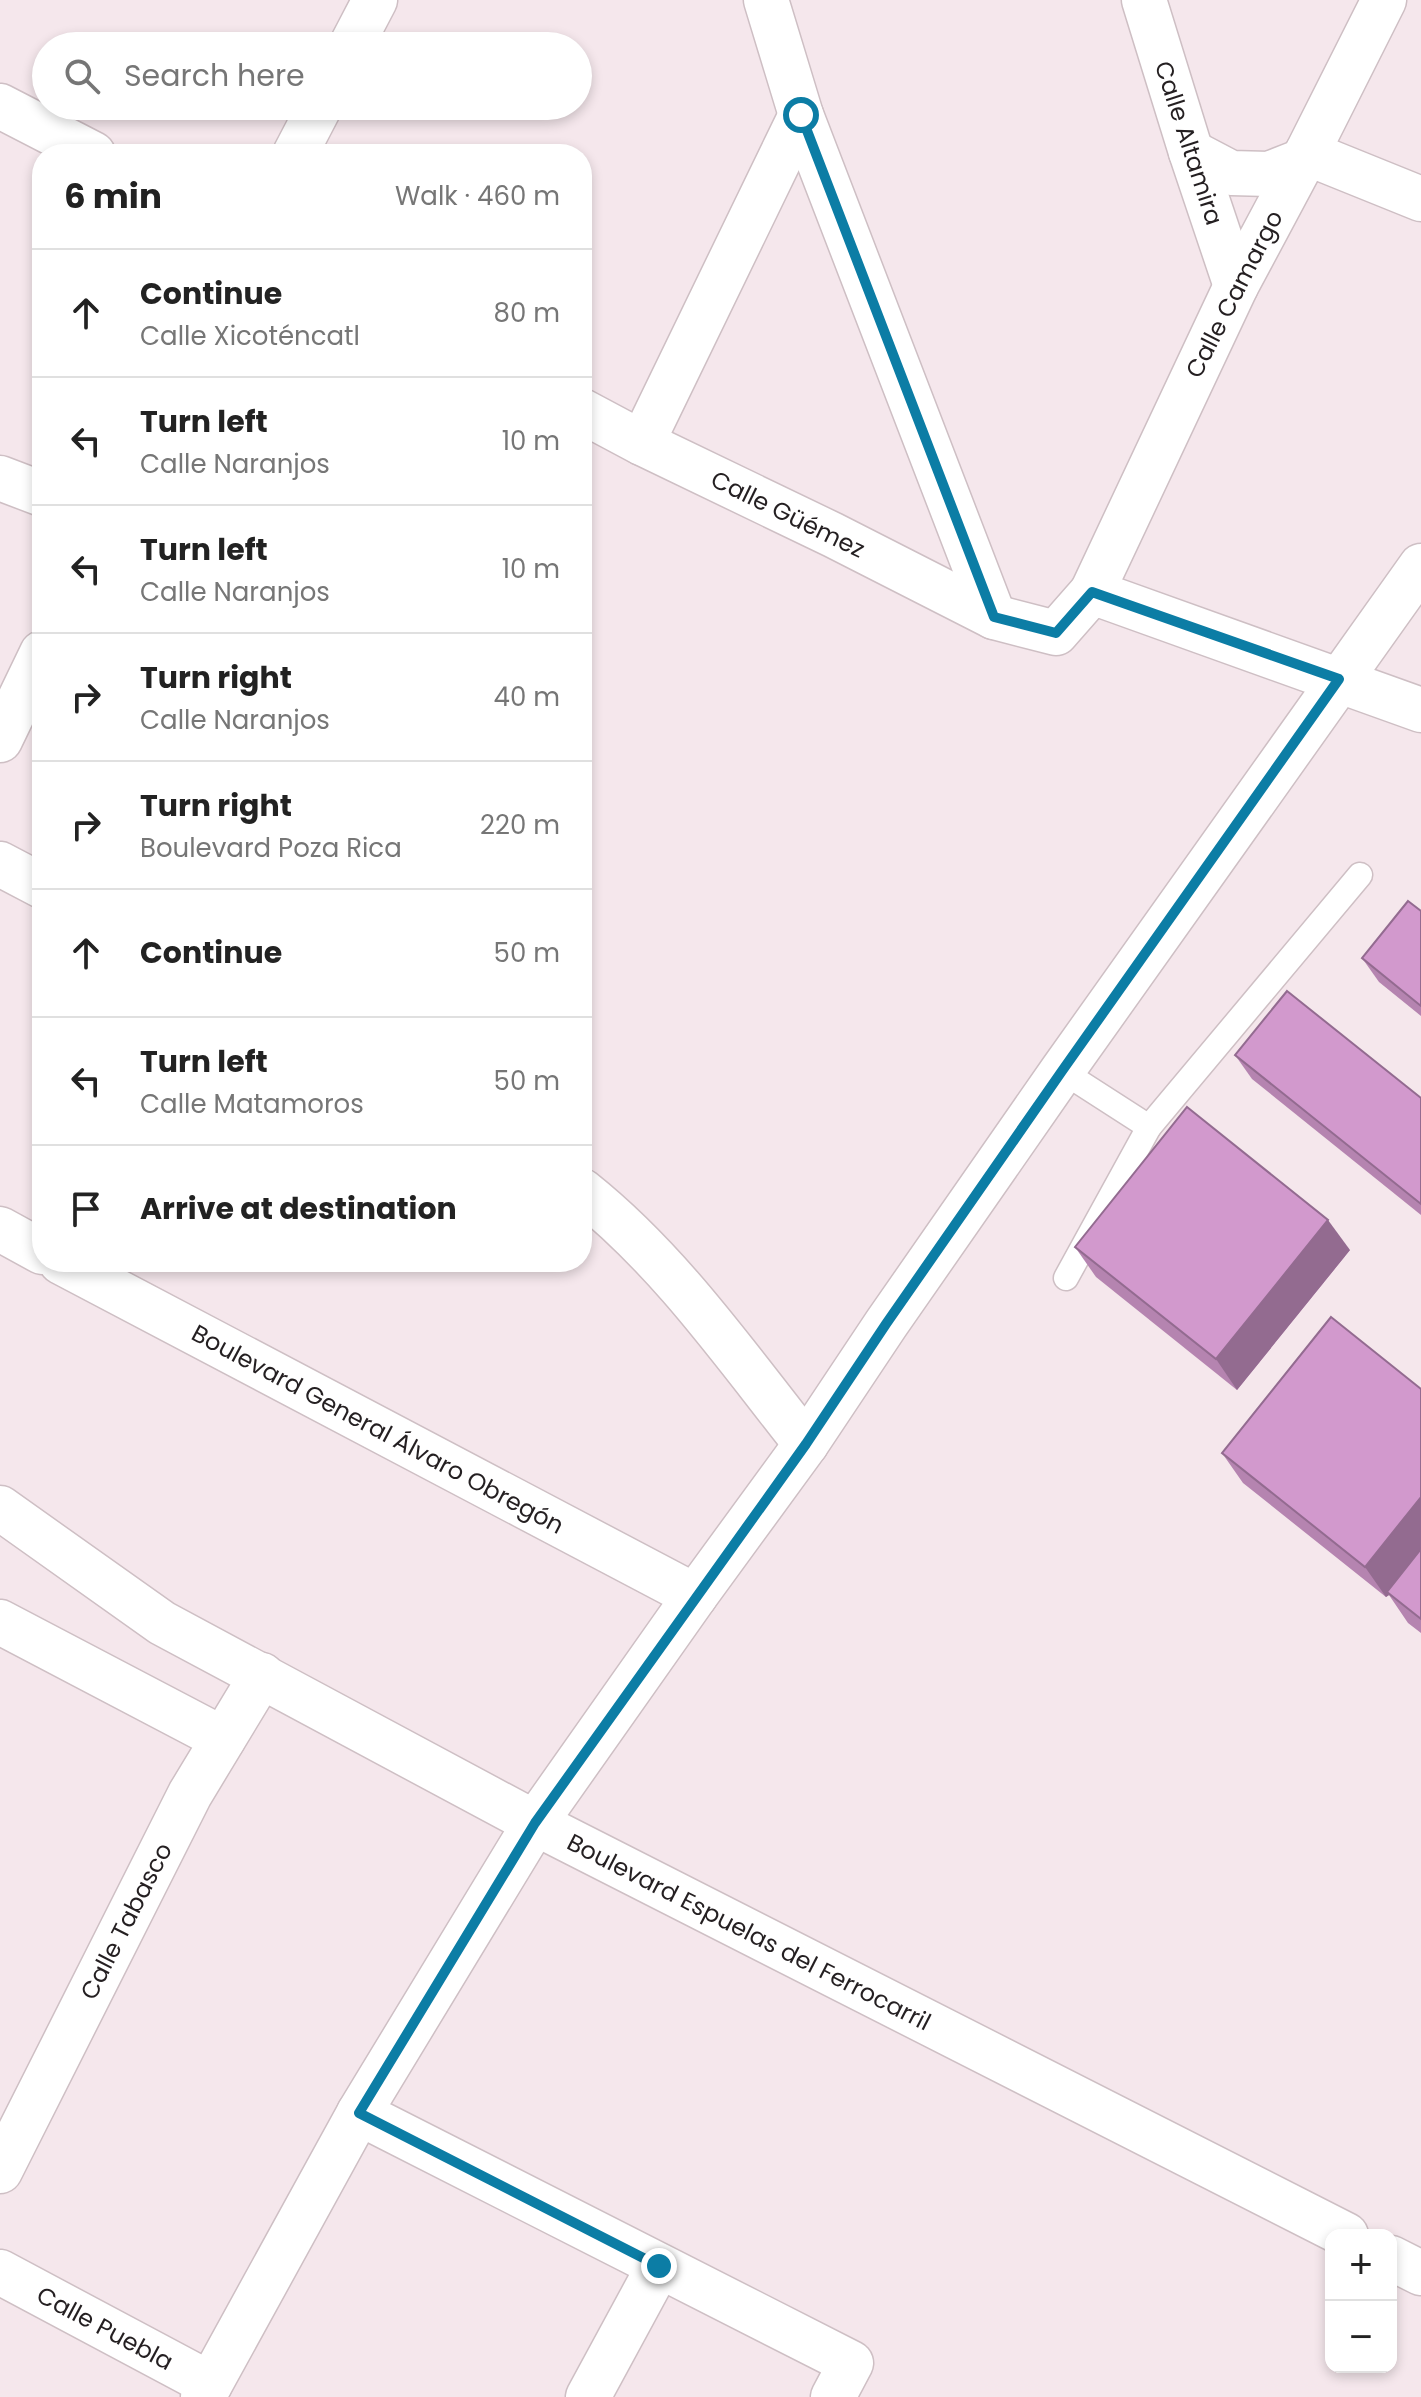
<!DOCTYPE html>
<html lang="en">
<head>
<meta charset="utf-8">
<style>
	body { margin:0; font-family:Poppins,sans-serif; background:#f2f2f2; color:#222 }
	.controls { position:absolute; right:24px; bottom:24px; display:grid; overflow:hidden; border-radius:16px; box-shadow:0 4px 12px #0003 }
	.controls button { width:72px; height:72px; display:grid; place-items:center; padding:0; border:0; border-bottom:2px solid #e0e0e0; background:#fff; color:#222; font:40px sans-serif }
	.stop { position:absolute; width:24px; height:24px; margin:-18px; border:6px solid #0c7da5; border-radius:50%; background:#fff }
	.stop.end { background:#0c7da5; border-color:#fff; box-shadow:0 2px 8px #0008 }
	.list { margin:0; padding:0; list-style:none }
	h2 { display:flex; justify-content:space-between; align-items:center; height:104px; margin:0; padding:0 32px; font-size:34px }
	h2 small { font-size:26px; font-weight:400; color:#767676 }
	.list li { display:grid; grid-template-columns:52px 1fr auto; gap:24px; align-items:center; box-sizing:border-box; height:128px; padding:0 32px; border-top:2px solid #e0e0e0 }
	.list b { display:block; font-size:30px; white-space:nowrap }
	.list p { margin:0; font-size:26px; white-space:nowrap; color:#767676 }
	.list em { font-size:26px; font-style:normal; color:#767676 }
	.icon { flex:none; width:44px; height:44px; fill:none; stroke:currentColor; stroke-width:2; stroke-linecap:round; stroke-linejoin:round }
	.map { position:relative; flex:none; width:1421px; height:2397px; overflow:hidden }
	.search { position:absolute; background:#fff; box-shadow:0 4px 12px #0003; left:32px; top:32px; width:560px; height:88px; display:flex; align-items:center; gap:20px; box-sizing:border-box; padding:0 28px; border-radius:44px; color:#767676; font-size:30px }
	.panel { position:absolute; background:#fff; box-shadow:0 4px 12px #0003; left:32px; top:144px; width:560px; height:1128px; border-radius:32px }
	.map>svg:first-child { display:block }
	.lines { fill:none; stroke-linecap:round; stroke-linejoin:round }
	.lane-casing { stroke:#cebfc4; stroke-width:27 }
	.street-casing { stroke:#cebfc4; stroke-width:47 }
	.secondary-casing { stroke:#cebfc4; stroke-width:47 }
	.lane { stroke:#fff; stroke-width:24 }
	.street { stroke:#fff; stroke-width:44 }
	.secondary { stroke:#fff; stroke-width:44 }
	.wall { fill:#b584b0 }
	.shaded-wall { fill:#936b90 }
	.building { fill:#d299cd; stroke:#936b90; stroke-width:2 }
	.route { stroke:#0c7da5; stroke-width:10 }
	.labels { text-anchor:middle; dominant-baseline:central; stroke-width:6; stroke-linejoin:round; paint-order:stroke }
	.street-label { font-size:24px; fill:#241f21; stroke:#fff }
</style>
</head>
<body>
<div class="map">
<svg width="1421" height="2397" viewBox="0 0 1421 2397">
	<rect width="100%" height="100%" fill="#f5e7ec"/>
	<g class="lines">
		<defs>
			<g id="lane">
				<path d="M1062,1071l87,56 211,-252"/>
				<path d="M1066,1278l83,-151"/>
			</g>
			<g id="street">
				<path d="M766,0l35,115 193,502"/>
				<path d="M1144,0l47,152 45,134"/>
				<path d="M351,46l24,-46"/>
				<path d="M0,106l93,48"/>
				<path d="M1191,152l40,21 38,1 33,-13"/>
				<path d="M1307,153l114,46"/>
				<path d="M295,154l25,-48"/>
				<path d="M582,411l60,32 191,92 161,82 62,16 36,-41 329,118"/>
				<path d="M642,443l159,-328"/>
				<path d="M0,478l42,16"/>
				<path d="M1092,592l144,-306 71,-133 77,-153"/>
				<path d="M0,740l42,-87"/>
				<path d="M0,1622l223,117"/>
				<path d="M359,2113l492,250 -18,34"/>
				<path d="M0,2171l190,-377 72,-119"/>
				<path d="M0,2272l210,112"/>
				<path d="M203,2397l156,-284 176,-290"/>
				<path d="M588,2397l71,-131"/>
			</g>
			<g id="secondary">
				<path d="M0,864l42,22"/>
				<path d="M582,1191c88,70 154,165 224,253"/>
				<path d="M0,1229l42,23"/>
				<path d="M61,1262l634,334"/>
				<path d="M0,1508l162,115 373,200 811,412"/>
				<path d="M535,1823l160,-227 111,-152 80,-120 176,-253 359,-505"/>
				<path d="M1391,2258l30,15"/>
			</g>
		</defs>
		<use href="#lane" class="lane-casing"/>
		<use href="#street" class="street-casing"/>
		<use href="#secondary" class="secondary-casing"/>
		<use href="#lane" class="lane"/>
		<use href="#street" class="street"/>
		<use href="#secondary" class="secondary"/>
	</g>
	<g class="wall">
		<path d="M1421,911v105l-42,-34 -17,-24z"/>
		<path d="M1235,1055l186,43v117l-169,-136z"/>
		<path d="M1075,1247l275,3 -113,140 -141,-113z"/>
		<path d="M1421,1389v244l-13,-10 -19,-28 -3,2 -143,-114 -21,-30z"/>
	</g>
	<g class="shaded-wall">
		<path d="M1328,1220l22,30 -113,140 -21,-31z"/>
		<path d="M1421,1497v57l-34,38 2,3 -3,2 -21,-30z"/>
	</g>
	<g class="building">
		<path d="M1408,901l13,10v95l-59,-48z"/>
		<path d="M1287,991l134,107v106l-186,-149z"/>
		<path d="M1187,1107l141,113 -112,139 -141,-112z"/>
		<path d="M1331,1317l90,72v108l-56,70 -143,-114z"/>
		<path d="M1421,1549v70l-34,-27z"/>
	</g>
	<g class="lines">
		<path class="route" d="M659,2266l-300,-153 176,-290 271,-379 80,-120 176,-253 277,-392 -247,-87 -36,41 -62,-16 -193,-502"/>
	</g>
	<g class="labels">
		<g class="street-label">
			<text transform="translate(1189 143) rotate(72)">Calle Altamira</text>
			<text transform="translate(1234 294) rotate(-63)">Calle Camargo</text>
			<text transform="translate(788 514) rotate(26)">Calle Güémez</text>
			<text transform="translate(378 1429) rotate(28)">Boulevard General Álvaro Obregón</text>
			<text transform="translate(126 1921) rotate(-63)">Calle Tabasco</text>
			<text transform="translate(749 1932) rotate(27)">Boulevard Espuelas del Ferrocarril</text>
			<text transform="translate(105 2328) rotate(28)">Calle Puebla</text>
		</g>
	</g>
</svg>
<div class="controls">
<button>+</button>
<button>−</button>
</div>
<div class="stop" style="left:801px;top:115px"></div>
<div class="stop end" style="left:659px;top:2266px"></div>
<div class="search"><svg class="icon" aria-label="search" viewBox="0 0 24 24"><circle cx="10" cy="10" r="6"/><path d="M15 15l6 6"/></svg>Search here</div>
<section class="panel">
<h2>6 min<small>Walk · 460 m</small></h2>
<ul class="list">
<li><svg class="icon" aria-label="ahead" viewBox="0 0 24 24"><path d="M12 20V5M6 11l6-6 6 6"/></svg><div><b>Continue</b><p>Calle Xicoténcatl</p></div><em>80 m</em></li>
<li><svg class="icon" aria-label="left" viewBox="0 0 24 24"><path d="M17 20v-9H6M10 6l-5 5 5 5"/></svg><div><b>Turn left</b><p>Calle Naranjos</p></div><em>10 m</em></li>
<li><svg class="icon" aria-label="left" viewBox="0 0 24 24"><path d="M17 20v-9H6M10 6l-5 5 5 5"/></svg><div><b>Turn left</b><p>Calle Naranjos</p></div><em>10 m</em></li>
<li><svg class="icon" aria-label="right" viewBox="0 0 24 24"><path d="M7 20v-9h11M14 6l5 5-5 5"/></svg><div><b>Turn right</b><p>Calle Naranjos</p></div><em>40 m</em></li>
<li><svg class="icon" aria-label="right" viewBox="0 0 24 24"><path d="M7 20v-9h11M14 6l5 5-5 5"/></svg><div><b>Turn right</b><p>Boulevard Poza Rica</p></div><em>220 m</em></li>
<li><svg class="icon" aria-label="ahead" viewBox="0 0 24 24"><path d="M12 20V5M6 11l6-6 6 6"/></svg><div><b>Continue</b></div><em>50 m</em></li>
<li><svg class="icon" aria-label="left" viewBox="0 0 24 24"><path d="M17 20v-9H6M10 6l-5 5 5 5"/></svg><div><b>Turn left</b><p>Calle Matamoros</p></div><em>50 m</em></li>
<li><svg class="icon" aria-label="arrive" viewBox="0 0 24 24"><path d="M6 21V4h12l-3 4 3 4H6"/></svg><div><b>Arrive at destination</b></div></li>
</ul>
</section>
</div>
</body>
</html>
